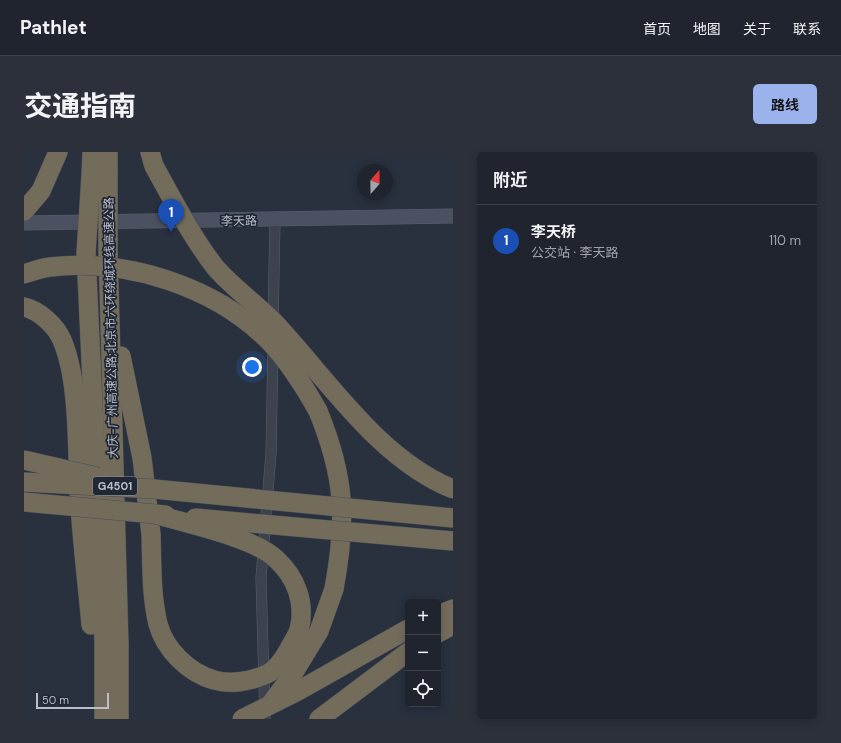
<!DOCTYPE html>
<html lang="zh">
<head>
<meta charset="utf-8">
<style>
	body { margin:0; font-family:"DM Sans","Noto Sans SC",sans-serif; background:#2c303a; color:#f1f3f6 }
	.controls { position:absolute; right:12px; bottom:12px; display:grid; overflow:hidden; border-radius:6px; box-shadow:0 2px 10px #0003 }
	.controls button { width:36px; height:36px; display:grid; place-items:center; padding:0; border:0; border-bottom:1px solid #3c414a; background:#1f242e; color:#f1f3f6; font:20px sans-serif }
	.compass { position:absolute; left:333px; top:12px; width:36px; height:36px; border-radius:50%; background:#1f242e; box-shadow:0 2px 10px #0003; rotate:20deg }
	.scale { position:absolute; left:12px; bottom:10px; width:73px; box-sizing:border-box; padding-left:4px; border:2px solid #b9bec9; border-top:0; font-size:11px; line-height:14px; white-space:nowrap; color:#b9bec9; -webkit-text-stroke:3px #212734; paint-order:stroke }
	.you { position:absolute; left:228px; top:215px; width:14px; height:14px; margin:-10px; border:3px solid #fff; border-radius:50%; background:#1a73e8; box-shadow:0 0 0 6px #1a73e833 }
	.badge { display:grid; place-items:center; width:26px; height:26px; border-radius:50%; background:#9ab3ed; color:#fff; font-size:13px; font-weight:700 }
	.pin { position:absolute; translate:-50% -33px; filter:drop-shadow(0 1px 2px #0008) }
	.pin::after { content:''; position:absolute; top:21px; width:14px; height:12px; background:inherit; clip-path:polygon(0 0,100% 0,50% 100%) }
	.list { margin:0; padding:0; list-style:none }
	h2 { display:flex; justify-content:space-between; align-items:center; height:52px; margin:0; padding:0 16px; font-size:17px }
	h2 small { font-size:13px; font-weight:400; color:#a1a4aa }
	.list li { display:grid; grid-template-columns:26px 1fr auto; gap:12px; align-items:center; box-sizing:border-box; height:72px; padding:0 16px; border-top:1px solid #3c414a }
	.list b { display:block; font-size:15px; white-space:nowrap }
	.list p { margin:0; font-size:13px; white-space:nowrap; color:#a1a4aa }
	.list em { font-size:13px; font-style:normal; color:#a1a4aa }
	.icon { flex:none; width:22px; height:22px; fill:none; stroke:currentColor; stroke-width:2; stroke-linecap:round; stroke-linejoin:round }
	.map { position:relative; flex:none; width:429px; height:567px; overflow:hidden; border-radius:6px }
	header { display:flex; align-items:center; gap:24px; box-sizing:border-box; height:56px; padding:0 20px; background:#1f242e; border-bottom:1px solid #3c414a }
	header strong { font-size:19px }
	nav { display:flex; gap:22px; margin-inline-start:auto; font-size:14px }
	.intro { display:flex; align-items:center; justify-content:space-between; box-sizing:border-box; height:96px; padding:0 24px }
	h1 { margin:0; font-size:28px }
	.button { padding:10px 18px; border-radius:6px; background:#9ab3ed; color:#111; font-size:14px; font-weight:700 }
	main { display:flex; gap:24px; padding:0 24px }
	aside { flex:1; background:#1f242e; border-radius:6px; box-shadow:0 2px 10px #0003 }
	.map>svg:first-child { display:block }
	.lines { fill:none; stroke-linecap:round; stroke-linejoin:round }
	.street-casing { stroke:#5a606c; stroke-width:11 }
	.secondary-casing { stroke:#5a606c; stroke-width:15 }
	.highway-casing { stroke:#474d59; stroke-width:20 }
	.street { stroke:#3d424f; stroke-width:10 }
	.secondary { stroke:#4b5161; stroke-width:14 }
	.highway { stroke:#746c5b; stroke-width:19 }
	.highway-bridge-casing { stroke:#474d59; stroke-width:20; stroke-linecap:butt }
	.highway-bridge { stroke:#746c5b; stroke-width:19 }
	.labels { text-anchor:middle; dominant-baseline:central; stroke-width:3.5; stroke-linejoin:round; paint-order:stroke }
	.shield { fill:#212734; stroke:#8b919c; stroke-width:1 }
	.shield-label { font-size:11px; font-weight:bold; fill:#b9bec9 }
	.street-label { font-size:12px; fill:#b9bec9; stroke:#212734 }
</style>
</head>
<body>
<header>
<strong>Pathlet</strong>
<nav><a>首页</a><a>地图</a><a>关于</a><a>联系</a></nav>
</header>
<div class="intro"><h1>交通指南</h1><a class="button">路线</a></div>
<main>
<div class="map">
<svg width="429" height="567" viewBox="0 0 429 567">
	<rect width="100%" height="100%" fill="#29303e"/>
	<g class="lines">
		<defs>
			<g id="street">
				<path d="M249,170l2,-102"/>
				<path d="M241,567l-4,-141 10,-125 2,-107"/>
			</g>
			<path id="secondary" d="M0,71l429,-7"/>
			<g id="highway">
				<path d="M126,0l4,14"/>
				<path d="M67,23l1,-23"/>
				<path d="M84,24v-24"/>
				<path d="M0,59l17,-20 17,-39"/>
				<path d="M84,100l11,392v75"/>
				<path d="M62,101l18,390v76"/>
				<path d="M0,155c15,3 32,19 38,33 17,40 15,104 17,148 2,46 8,91 12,137"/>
				<path d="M97,204l21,102 9,76"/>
				<path d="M294,259c27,66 29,108 16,178"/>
				<path d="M414,463l15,-6"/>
				<path d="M414,481l15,-8"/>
				<path d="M295,567l89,-67"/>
			</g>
		</defs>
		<use href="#street" class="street-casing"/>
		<use href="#secondary" class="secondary-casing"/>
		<use href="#highway" class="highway-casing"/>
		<use href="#street" class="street"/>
		<use href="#secondary" class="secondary"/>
		<use href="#highway" class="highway"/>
		<defs>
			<g id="highway-bridge">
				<path d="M130,14c19,34 37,70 61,101 17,20 40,36 58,54 54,57 105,138 180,168"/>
				<path d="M84,24v76"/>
				<path d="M62,101l5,-78"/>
				<path d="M0,122c9,-3 18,-6 26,-7 77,-9 166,20 220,75 20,21 34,44 48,69"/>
				<path d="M0,308l74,17"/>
				<path d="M0,330l130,7 299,29"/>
				<path d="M0,350l142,13"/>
				<path d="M171,366l258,23"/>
				<path d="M127,382c1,30 0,61 7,90 7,26 31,49 56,56 16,5 38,1 53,-6 9,-4 18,-17 22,-25 3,-6 8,-13 10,-19 7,-27 -3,-53 -23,-71 -21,-21 -91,-36 -122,-45"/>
				<path d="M248,550l19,-25 28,-46 15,-42"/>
				<path d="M218,567l56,-28 110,-62"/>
			</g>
		</defs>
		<use href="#highway-bridge" class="highway-bridge-casing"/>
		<use href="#highway-bridge" class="highway-bridge"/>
	</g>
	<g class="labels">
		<rect class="shield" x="69" y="325" width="44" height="18" rx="3"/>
		<g class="shield-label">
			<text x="91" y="334">G4501</text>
		</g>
		<g class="street-label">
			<text transform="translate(215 69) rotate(-1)">李天路</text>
			<text transform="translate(87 176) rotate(-91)">大庆-广州高速公路;北京市六环绕城环线高速公路</text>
		</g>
	</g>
</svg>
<div class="controls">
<button>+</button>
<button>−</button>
<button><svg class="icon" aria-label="locate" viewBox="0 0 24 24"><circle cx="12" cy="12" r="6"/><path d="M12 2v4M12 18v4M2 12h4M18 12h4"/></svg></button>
</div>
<svg class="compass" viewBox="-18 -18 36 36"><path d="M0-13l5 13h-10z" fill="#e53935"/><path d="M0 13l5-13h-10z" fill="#a1a4aa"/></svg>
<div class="scale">50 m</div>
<div class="you"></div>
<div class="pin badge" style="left:147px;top:80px;background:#1a4fb4">1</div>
</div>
<aside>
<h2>附近<small></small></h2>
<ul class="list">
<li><span class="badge" style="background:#1a4fb4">1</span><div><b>李天桥</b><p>公交站 · 李天路</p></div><em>110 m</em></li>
</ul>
</aside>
</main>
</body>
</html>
